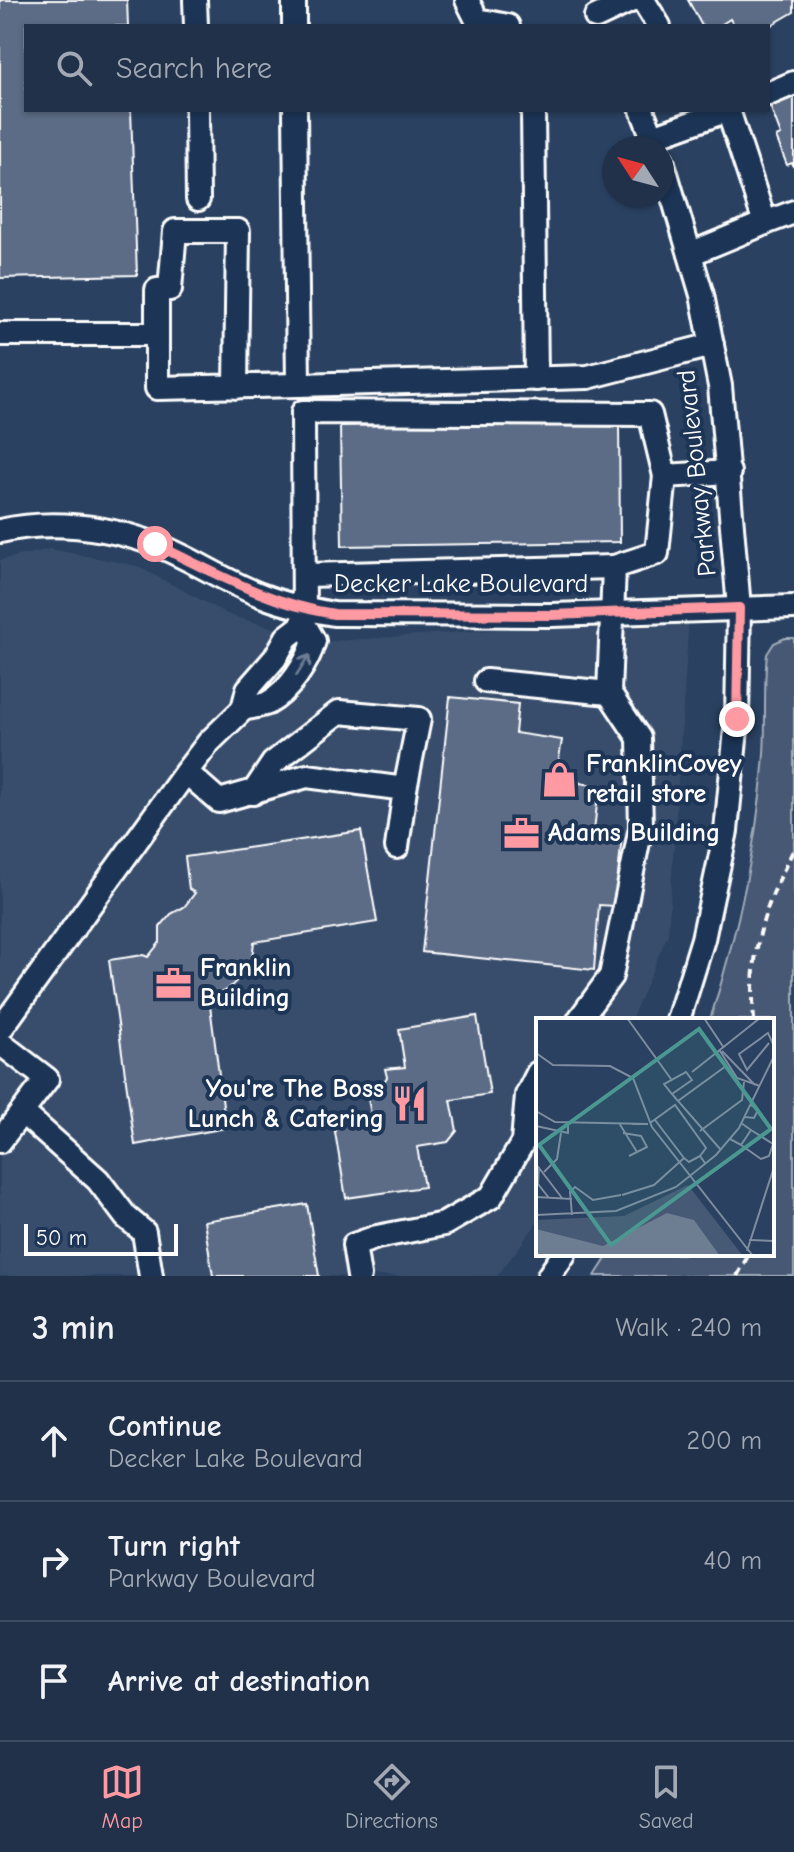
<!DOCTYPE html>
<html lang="en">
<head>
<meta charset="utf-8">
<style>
	body { margin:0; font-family:"Comic Neue",sans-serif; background:#2d3d53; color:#f1f3f6 }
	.compass { position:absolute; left:602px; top:136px; width:72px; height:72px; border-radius:50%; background:#203149; box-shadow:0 2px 6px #0004; rotate:306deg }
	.scale { position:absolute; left:24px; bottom:20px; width:154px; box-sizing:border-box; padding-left:8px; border:4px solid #fff; border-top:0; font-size:22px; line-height:28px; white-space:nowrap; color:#fff; -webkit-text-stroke:6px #1d3557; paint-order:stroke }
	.stop { position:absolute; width:24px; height:24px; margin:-18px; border:6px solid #ff9aa2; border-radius:50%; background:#fff }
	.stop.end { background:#ff9aa2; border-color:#fff; box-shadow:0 2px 8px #0008 }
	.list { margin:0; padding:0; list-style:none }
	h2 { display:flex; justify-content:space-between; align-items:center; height:104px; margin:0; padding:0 32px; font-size:34px }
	h2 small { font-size:26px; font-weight:400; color:#a2a9b4 }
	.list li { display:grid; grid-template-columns:52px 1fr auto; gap:24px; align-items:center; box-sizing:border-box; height:120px; padding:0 32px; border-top:2px solid #3d4c61 }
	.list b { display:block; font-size:30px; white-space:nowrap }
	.list p { margin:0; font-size:26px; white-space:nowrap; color:#a2a9b4 }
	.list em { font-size:26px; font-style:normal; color:#a2a9b4 }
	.icon { flex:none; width:44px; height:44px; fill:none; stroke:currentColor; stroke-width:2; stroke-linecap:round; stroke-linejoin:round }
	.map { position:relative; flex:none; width:794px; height:1276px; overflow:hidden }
	.search { position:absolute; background:#203149; box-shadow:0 2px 6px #0004; left:24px; right:24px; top:24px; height:88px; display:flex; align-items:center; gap:20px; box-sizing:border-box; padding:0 28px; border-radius:0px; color:#a2a9b4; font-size:30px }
	.sheet { height:464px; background:#203149 }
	nav { display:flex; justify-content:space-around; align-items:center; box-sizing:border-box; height:112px; border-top:2px solid #3d4c61; background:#203149; font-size:22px; color:#a2a9b4 }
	nav a { display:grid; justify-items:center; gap:4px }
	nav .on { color:#ff9aa2 }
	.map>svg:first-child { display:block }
	.built { fill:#394e6c }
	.green { fill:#465975; stroke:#a2acba; stroke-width:2 }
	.building { fill:#5b6c86; stroke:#fff; stroke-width:2 }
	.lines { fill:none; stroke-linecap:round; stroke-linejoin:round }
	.minor-casing { stroke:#fff; stroke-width:28 }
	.path { stroke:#fff; stroke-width:4; stroke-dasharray:8 6; stroke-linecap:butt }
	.minor { stroke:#1d3557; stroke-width:22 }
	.oneway { stroke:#6c7c92 }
	.route { stroke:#ff9aa2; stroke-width:10 }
	.labels { text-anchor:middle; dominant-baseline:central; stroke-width:8; stroke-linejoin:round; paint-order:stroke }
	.street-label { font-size:26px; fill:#fff; stroke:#1d3557 }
	.poi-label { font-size:26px; font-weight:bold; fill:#fff; stroke:#1d3557; text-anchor:start }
	.inset-road { fill:none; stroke:#7f8da0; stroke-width:2 }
	.view { fill:#4b9892; fill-opacity:0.15; stroke:#4b9892; stroke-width:4 }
	.inset-edge { fill:none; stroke:#fff; stroke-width:4 }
</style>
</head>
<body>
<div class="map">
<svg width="794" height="1276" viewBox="0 0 794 1276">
	<rect width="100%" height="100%" fill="#2a4161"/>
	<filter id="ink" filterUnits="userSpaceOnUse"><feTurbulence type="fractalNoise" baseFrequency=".0125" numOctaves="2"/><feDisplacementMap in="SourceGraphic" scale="16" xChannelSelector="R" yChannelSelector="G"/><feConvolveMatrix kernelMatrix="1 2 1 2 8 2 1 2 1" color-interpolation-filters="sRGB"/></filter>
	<g filter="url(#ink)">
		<path class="built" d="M50,549l87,17 92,49 92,27 368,-26 -21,318 -37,86h-93v202l-41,54h-497v-716z"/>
		<path class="green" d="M785,638h9v638h-199l14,-22h163v-234h-62c26,-83 46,-167 53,-254 4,-37 0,-75 4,-112l7,-11z"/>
		<g class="building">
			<path d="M0,0h127l1,26h-102v84h105l6,165 -137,3z"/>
			<path d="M688,0h106v12l-26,15 -34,-1 -4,-7 -11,7h-17z"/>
			<path d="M794,97v71l-2,-5 -5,2 -11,-28 5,-2 -11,-29z"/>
			<path d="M619,421l1,121 -278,4 -2,-120z"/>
			<path d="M450,697l68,7 -3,29 47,7 -3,18 9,13 12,12 19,3 -5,45 28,4 -7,71 -16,-1 -5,65 -172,-18z"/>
			<path d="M361,831l16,91 -123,20 -2,16 -9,17 -16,15 -18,8 17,130 -91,17 -26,-185 34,-5 5,2 12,-15v-15l11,-13 13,-7 11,-14 -6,-4 -4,-32z"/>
			<path d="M477,1016l13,78 -39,6 6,31 -9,11 -31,5 7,40 -78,11 -13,-78 38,-6 -4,-20 8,1 12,-18 -2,-8 20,-2 -6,-38z"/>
			<path d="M307,1204l12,72h-106l-9,-55z"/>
		</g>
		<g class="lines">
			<defs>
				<g id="minor">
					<path d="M195,0l1,26"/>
					<path d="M294,0v26"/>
					<path d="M467,0l10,20 31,6"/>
					<path d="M643,0l16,26"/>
					<path d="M596,17l36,-17"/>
					<path d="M768,94l26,-11"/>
					<path d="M197,110l1,89"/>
					<path d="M295,110l3,275 290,-8 124,-32"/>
					<path d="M533,110l3,269"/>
					<path d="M642,110l15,38"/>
					<path d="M653,137l75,-27 37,113 -75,31"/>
					<path d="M662,160l40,135 18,91 19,222 -2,111 -11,112 -23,108 -25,81"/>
					<path d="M765,223l29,-11"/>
					<path d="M0,334h157"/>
					<path d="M236,387l2,-156h-63l-5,58 -13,1v98l141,-3"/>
					<path d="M0,531c50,-11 103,-5 152,12 38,14 73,39 111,53 23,9 47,14 71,18l218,1 242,-8"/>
					<path d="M306,575l308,-8"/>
					<path d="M304,623l-1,-211 347,2 15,62 64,-4"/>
					<path d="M486,681l123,12"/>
					<path d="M186,772l33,29 88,-25 98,13 -8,58"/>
					<path d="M253,793l20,-30 66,-51 80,7 -14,70"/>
					<path d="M579,1020l32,-44 30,-149 -2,-89 -30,-45 5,-126 43,-14 8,-77"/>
					<path d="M0,1030l186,-258 23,-30 34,-33 5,-20 27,-31 12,-21 17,-13 10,17c-6,21 -25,51 -46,62 -7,3 -18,4 -25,6"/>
					<path d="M0,1043l47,36 -47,62"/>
					<path d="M22,1112l76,68 28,37 18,15 7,44"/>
					<path d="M359,1276l-5,-31 23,-8 67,-13 47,-27 32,-55 4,-47 11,-22"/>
					<path d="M549,1276l15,-22"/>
				</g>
			</defs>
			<use href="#minor" class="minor-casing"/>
			<g class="path">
				<path d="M754,1020c-5,-68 9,-111 40,-171"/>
				<path d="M737,1276l12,-22"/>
			</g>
			<use href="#minor" class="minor"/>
		</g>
		<defs><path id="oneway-shaft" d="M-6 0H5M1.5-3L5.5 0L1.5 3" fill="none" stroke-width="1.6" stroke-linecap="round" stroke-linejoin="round" transform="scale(2)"/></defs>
		<use class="oneway" href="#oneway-shaft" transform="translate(303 665) rotate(-58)"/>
	</g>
	<g class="lines" filter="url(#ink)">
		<path class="route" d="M155,544c58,28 114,60 179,70l218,1 187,-7 -2,111"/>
	</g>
	<defs>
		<symbol id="shop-bare" viewBox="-9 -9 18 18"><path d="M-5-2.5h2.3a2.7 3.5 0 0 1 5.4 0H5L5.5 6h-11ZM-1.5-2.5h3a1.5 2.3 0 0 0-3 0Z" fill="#ff9aa2" stroke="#1d3557" stroke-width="2.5" paint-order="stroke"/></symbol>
		<symbol id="office-bare" viewBox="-9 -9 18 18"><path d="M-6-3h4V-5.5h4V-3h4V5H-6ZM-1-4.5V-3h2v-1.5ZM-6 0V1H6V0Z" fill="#ff9aa2" stroke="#1d3557" stroke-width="2.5" paint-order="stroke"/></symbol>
		<symbol id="restaurant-bare" viewBox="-9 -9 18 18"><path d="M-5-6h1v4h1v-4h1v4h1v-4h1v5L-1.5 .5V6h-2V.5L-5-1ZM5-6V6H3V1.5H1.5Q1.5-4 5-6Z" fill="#ff9aa2" stroke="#1d3557" stroke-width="2.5" paint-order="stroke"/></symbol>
	</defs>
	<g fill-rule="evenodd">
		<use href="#shop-bare" x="534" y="754" width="51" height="51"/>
		<use href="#office-bare" x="496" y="808" width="51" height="51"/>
		<use href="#office-bare" x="148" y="958" width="51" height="51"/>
		<use href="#restaurant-bare" x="384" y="1078" width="51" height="51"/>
	</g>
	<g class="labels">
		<g class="street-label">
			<text transform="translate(697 473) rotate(-96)">Parkway Boulevard</text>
			<text x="461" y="584">Decker Lake Boulevard</text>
		</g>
		<g class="poi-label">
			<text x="586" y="764">FranklinCovey<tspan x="586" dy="30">retail store</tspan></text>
			<text x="548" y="833">Adams Building</text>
			<text x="200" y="968">Franklin<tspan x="200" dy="30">Building</tspan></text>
			<text x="384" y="1089" text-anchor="end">You're The Boss<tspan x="384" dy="30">Lunch &amp; Catering</tspan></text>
		</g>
	</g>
	<g transform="translate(536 1018)">
		<rect width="238" height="238" fill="#2a4161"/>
		<path d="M152,167l55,71h-207v-36l88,-4z" fill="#465975"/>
		<path d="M131,195l27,7 26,36h-184v-27l67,17z" fill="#6d7d92"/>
		<path class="inset-road" d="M91,0l44,61M168,0l20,30M233,25l-22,27 -8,-16 29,-21 6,13M184,33l17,27 23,8M186,33l33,34M0,35l17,12 57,1 23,12 19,49 101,129M156,54l68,-54M136,76l20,-14 -6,-8 -22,12 8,10 6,7M0,93l19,11 93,2h-16M209,99l9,1 4,-8 -7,-5M119,102l29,38M83,105l18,29 -8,4M114,105l25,-18 31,43 -6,8 5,7M0,108l32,7v-10M164,113l42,-31 2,-18M87,115l18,3 6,11 -10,5M194,121l11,6 10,-15 -10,-7M205,127l20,14 8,-3 4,-12 -22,-14M185,132l-43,-49 48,-35M0,146l26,34M3,149l-1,17 11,14M8,154l13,-13 4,-26M86,177l32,-10 30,-27 5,4 11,-6M0,179l36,2M0,197l80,-4 60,-24 40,-32 23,-27 35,-72M36,197l-2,-23 5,-5 18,13 28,-5M213,222l25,1M211,233l27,-84"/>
		<path class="view" d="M163,11l72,100 -160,116 -72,-100z"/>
		<rect width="238" height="238" class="inset-edge"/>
	</g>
</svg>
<svg class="compass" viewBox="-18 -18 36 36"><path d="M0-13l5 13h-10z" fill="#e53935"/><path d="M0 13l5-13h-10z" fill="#a2a9b4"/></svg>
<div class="scale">50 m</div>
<div class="stop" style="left:155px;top:544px"></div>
<div class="stop end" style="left:737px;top:719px"></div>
<div class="search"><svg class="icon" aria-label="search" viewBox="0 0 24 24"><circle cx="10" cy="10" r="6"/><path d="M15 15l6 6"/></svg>Search here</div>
</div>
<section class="sheet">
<h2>3 min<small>Walk · 240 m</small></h2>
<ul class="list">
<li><svg class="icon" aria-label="ahead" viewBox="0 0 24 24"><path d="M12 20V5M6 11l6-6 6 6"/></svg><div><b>Continue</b><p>Decker Lake Boulevard</p></div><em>200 m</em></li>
<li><svg class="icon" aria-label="right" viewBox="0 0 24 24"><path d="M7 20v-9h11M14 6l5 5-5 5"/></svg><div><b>Turn right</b><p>Parkway Boulevard</p></div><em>40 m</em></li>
<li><svg class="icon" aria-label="arrive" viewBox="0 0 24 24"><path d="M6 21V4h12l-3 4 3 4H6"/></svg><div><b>Arrive at destination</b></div></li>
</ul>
</section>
<nav>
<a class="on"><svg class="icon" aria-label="map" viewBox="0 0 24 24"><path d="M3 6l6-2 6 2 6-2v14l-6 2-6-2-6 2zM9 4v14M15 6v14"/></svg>Map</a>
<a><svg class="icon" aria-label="directions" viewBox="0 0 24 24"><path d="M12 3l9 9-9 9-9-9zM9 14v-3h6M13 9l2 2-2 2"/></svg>Directions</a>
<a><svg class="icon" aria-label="saved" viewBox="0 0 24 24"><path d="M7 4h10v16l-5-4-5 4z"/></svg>Saved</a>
</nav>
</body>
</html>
